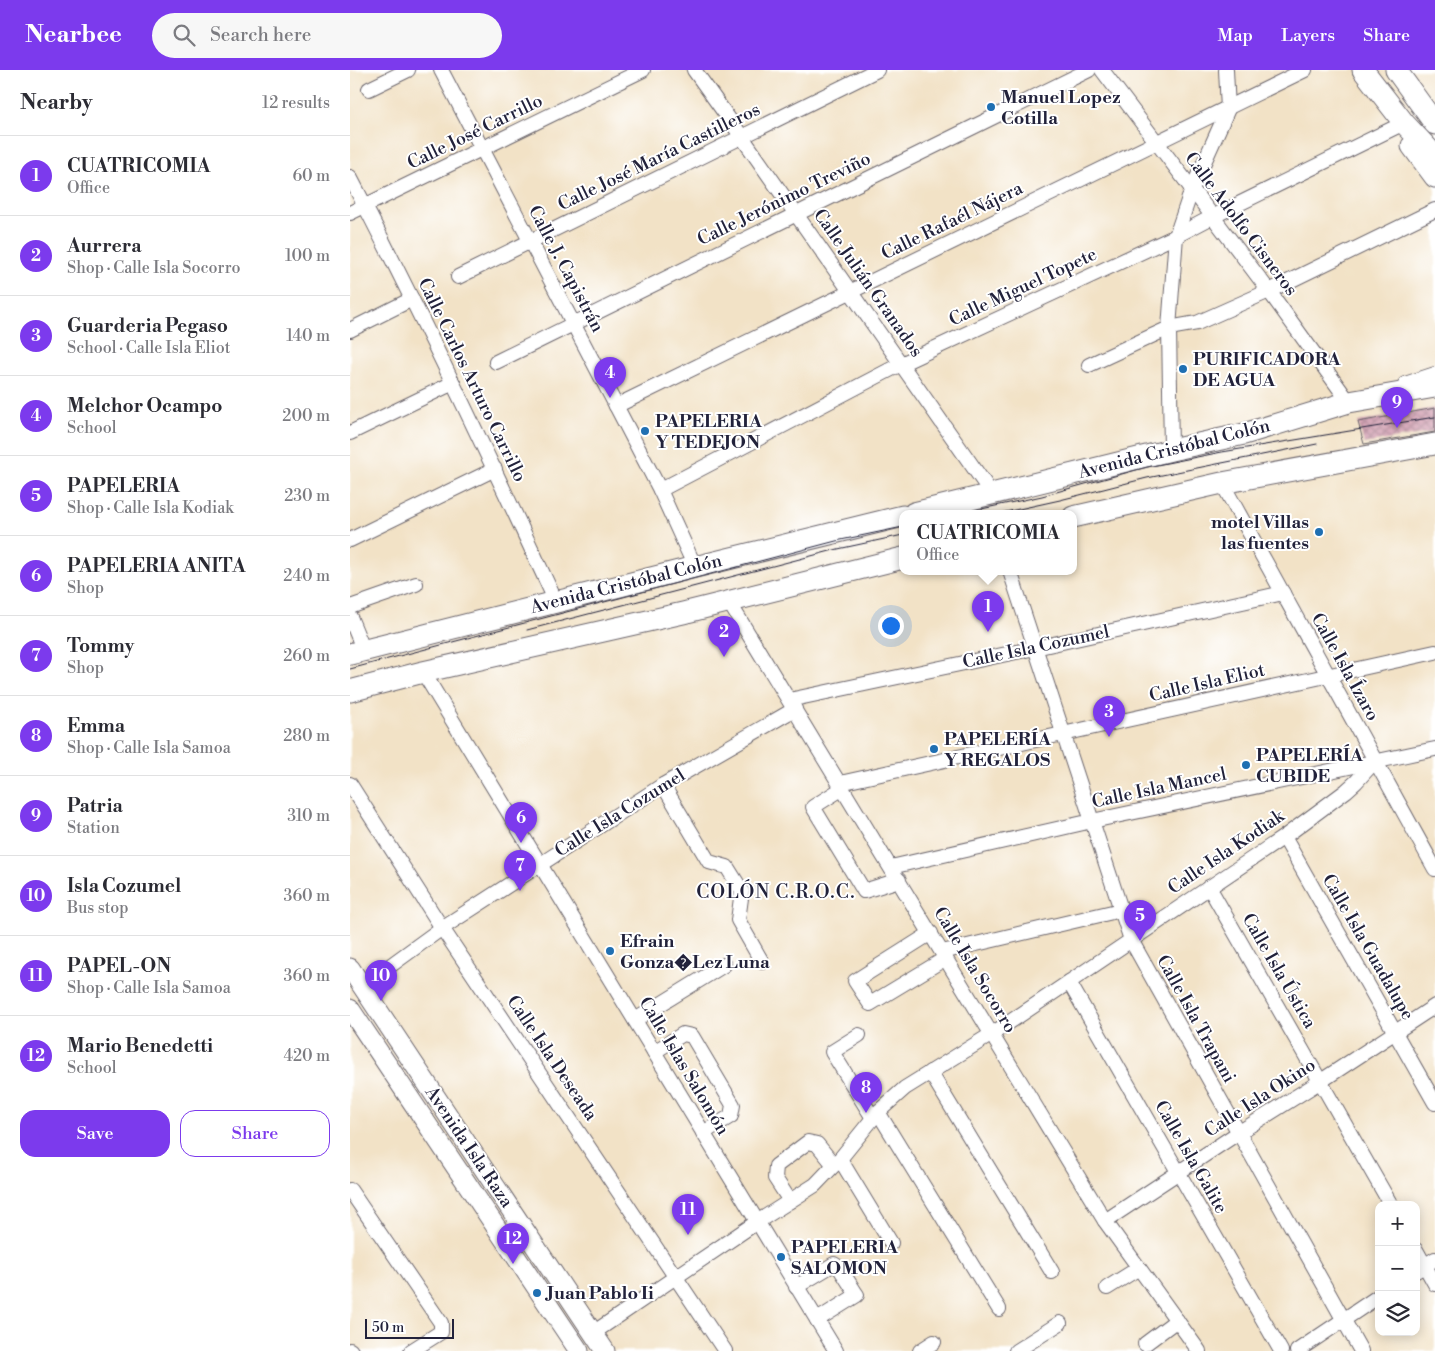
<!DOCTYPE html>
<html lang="en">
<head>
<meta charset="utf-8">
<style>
	body { margin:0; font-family:"Libre Bodoni",serif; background:#f7f7f7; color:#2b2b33 }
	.controls { position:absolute; right:15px; bottom:15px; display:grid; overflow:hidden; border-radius:10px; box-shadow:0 2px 12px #0003 }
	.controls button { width:45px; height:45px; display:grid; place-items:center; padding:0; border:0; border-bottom:1px solid #e1e1e2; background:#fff; color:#2b2b33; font:25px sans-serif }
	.scale { position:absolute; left:15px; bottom:12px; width:89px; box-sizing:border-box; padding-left:5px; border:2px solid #22223b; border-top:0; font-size:14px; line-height:18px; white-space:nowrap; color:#22223b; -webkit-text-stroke:4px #fff; paint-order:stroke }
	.you { position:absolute; left:540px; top:555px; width:18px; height:18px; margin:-12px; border:4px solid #fff; border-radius:50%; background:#1a73e8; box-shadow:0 0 0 8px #1a73e833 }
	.badge { display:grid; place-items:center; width:32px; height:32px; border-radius:50%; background:#7c3aed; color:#fff; font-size:16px; font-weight:700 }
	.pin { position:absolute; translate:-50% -41px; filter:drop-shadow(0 1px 2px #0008) }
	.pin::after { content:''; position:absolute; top:26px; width:18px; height:15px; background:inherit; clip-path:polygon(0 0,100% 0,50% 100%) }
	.popup { position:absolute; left:549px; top:440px; width:178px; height:65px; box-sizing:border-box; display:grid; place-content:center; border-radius:10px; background:#fff; filter:drop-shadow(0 1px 4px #0005); font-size:16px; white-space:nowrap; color:#7c7c81 }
	.popup b { font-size:19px; color:#2b2b33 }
	.popup::after { content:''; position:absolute; left:50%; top:100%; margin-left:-10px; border:10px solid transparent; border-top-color:#fff }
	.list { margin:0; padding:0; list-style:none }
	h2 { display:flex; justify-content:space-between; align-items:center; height:65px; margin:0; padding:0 20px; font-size:21px }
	h2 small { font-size:16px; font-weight:400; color:#7c7c81 }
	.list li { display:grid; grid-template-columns:32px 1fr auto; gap:15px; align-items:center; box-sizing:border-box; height:80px; padding:0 20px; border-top:1px solid #e1e1e2 }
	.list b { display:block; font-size:19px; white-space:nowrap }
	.list p { margin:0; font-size:16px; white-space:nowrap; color:#7c7c81 }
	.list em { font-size:16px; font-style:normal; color:#7c7c81 }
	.actions { display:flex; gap:10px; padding:15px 20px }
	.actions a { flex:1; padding:11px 0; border:1px solid #7c3aed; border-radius:15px; text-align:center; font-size:18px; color:#7c3aed }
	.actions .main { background:#7c3aed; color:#fff }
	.icon { flex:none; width:28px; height:28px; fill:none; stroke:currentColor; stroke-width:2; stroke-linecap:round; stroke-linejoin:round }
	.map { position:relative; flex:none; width:1085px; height:1281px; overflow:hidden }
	header { display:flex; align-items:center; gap:30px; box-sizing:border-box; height:70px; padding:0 25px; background:#7c3aed; color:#fff }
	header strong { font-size:24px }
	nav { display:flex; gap:28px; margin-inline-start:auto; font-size:18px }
	.search { width:350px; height:45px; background:#f7f7f7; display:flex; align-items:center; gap:12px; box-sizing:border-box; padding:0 18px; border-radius:28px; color:#7c7c81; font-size:19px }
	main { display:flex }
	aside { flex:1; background:#fff }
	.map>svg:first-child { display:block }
	.building { fill:url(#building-cross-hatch) }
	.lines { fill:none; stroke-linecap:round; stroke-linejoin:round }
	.street-casing { stroke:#6b656c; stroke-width:16 }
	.secondary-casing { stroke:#6b656c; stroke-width:21 }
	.primary-casing { stroke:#6b656c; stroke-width:23 }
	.street { stroke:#fff; stroke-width:14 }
	.secondary { stroke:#fff; stroke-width:19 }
	.primary { stroke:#fff; stroke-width:21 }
	.tram { stroke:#22223b; stroke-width:1 }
	.poi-dot { fill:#1f6fb2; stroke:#fff; stroke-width:2 }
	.labels { text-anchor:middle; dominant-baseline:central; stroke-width:4; stroke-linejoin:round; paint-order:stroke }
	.poi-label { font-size:18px; font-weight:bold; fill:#22223b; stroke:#fff; text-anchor:start }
	.street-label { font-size:18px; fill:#22223b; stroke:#fff }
	.neighbourhood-label { font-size:19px; letter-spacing:1px; fill:#22223b; stroke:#fff }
</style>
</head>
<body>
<header>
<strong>Nearbee</strong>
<div class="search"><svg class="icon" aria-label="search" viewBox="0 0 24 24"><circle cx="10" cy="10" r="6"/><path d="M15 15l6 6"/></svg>Search here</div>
<nav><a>Map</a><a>Layers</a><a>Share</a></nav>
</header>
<main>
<aside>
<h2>Nearby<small>12 results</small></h2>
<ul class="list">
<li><span class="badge">1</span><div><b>CUATRICOMIA</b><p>Office</p></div><em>60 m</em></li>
<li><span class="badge">2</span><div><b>Aurrera</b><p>Shop · Calle Isla Socorro</p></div><em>100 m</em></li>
<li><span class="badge">3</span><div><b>Guarderia Pegaso</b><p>School · Calle Isla Eliot</p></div><em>140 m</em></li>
<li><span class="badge">4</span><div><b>Melchor Ocampo</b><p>School</p></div><em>200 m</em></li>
<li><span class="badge">5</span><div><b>PAPELERIA</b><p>Shop · Calle Isla Kodiak</p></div><em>230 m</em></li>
<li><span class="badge">6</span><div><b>PAPELERIA ANITA</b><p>Shop</p></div><em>240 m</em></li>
<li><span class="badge">7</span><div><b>Tommy</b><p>Shop</p></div><em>260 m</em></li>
<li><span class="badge">8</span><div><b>Emma</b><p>Shop · Calle Isla Samoa</p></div><em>280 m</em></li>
<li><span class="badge">9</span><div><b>Patria</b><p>Station</p></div><em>310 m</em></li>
<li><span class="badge">10</span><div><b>Isla Cozumel</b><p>Bus stop</p></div><em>360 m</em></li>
<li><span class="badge">11</span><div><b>PAPEL-ON</b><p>Shop · Calle Isla Samoa</p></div><em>360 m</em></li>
<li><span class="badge">12</span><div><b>Mario Benedetti</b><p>School</p></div><em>420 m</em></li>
</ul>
<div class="actions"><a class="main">Save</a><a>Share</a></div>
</aside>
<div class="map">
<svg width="1085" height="1281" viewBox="0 0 1085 1281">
	<defs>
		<pattern id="building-cross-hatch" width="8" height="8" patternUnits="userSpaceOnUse" patternTransform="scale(1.25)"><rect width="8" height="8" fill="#ce97ab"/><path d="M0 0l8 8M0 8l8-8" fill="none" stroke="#a77b8c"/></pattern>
	</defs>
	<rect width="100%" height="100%" fill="#fff"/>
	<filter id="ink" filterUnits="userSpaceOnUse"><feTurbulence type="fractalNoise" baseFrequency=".02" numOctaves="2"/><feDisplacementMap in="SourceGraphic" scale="10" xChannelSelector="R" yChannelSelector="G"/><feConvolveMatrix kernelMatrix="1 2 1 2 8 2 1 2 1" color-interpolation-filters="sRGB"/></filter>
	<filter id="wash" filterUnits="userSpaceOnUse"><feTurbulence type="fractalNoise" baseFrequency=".0096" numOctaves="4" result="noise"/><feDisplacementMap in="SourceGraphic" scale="20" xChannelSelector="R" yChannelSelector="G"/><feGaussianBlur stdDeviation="1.12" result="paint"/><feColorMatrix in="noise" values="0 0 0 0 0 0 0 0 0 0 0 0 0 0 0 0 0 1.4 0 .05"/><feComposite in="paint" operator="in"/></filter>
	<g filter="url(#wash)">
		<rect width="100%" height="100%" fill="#f2e2c6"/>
		<g id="blocks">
			<path class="building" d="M1085,338v24l-71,12 -6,-22z"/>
		</g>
	</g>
	<g filter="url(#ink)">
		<use href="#blocks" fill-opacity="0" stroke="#6b656c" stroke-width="1"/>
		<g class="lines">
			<defs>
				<g id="street">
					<path d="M91,0l219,420 35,77"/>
					<path d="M344,0l48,67 250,357"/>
					<path d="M752,0l167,221 80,111 7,-2"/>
					<path d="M19,19l39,-19"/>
					<path d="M0,107c73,140 140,282 206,425"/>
					<path d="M0,143l293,-143"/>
					<path d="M108,207l419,-207"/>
					<path d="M0,260l62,-31"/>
					<path d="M146,292l593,-292"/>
					<path d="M739,295l80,-37 28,-5 72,-32 166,-81"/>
					<path d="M1055,314l30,-10"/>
					<path d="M266,336l689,-336"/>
					<path d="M0,363l103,-50"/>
					<path d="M821,380l-2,-122 7,-92 16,-47 36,-80 -2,-39"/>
					<path d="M872,413l213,386"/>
					<path d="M310,420l241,-126 275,-128 36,-19 192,-94"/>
					<path d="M0,470l145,-71"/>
					<path d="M660,501l121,369 230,411"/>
					<path d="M379,532l376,619 94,130"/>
					<path d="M0,537l66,-23"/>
					<path d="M0,547l14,34"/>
					<path d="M73,602l413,679"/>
					<path d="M439,630l246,-52 248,-55"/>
					<path d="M490,713l595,-131"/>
					<path d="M0,714l92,144 283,423"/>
					<path d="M313,715l46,77 18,5 15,24 -4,29 24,42"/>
					<path d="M493,718l-30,19 51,84 35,-11"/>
					<path d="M934,767l151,266"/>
					<path d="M541,797l201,-46 343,-72"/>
					<path d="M859,817l182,318"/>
					<path d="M581,863l-76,48 15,23 76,-46"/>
					<path d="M592,882l179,-42"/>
					<path d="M719,912l212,369"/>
					<path d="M16,922l10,-16 66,-48 221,-143 132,-76"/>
					<path d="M285,950l89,-55"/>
					<path d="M509,965l-27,17 41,66"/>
					<path d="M304,982l29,-18 9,2 41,69 -2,11 -28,17"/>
					<path d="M580,1002l122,200"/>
					<path d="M528,1042l121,197"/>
					<path d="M490,1089l51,84"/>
					<path d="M0,1120l91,133v9l-30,19"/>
					<path d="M440,1131l-15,-23 1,-12 32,-24 9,2 17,21"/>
					<path d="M755,1151l133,-88 83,-52 114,-75"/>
					<path d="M1066,1180l19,34"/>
					<path d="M1066,1201l19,-12"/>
					<path d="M446,1217l38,-23 5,3 16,25 2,3 -40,25"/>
					<path d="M757,1218l32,-20"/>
					<path d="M243,1263l164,-111 58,-37 25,-26 38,-47 27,-24 87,-54 292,-197 62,-46 10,-9 19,-21"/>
					<path d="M795,1274l32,-24"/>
					<path d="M0,1280l1,1"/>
					<path d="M570,1281l14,-9"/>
					<path d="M666,1281l44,-28"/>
					<path d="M947,1281l82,-55"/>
				</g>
				<g id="secondary">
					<path d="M0,898l255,383"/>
					<path d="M0,939l229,342"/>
				</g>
				<g id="primary">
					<path d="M1013,0l41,53 31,33"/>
					<path d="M1046,0l39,54"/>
					<path d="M1062,76l23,31"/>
					<path d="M564,443l257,-63 73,-16 105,-32 86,-15"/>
					<path d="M723,447l149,-34 213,-39"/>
					<path d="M0,584l345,-87 208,-51"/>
					<path d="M0,621l73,-19 260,-59 220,-55"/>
				</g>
			</defs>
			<use href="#street" class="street-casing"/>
			<use href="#secondary" class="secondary-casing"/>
			<use href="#primary" class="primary-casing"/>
			<use href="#street" class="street"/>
			<use href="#secondary" class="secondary"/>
			<use href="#primary" class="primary"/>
			<g class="tram">
				<path d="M613,443l79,-17 105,-29 75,-15 213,-35"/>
				<path d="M651,443l59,-13 87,-22 170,-34"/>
				<path d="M177,560l311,-81 65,-14"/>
				<path d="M0,599l486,-128 67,-14"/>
			</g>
		</g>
	</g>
	<g class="poi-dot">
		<circle cx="641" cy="37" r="5"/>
		<circle cx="833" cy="299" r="5"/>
		<circle cx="295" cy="361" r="5"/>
		<circle cx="969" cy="462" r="5"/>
		<circle cx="584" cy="679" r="5"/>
		<circle cx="896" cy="695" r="5"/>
		<circle cx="260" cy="881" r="5"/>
		<circle cx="431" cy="1187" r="5"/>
		<circle cx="187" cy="1223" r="5"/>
	</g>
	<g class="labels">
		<g class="poi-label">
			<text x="651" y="27">Manuel Lopez<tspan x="651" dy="21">Cotilla</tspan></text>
			<text x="843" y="289">PURIFICADORA<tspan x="843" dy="21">DE AGUA</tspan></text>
			<text x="305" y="351">PAPELERIA<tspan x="305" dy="21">Y TEDEJON</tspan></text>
			<text x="959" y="452" text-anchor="end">motel Villas<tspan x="959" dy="21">las fuentes</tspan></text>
			<text x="594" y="669">PAPELERÍA<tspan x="594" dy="21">Y REGALOS</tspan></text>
			<text x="906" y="685">PAPELERÍA<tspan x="906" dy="21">CUBIDE</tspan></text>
			<text x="270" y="871">Efrain<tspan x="270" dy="21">Gonza�Lez Luna</tspan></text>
			<text x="441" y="1177">PAPELERIA<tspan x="441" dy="21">SALOMON</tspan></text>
			<text x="197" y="1223">Juan Pablo Ii</text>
		</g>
		<g class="street-label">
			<text transform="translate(125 62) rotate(-26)">Calle José Carrillo</text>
			<text transform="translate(309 87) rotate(-26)">Calle José María Castilleros</text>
			<text transform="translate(434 129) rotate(-26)">Calle Jerónimo Treviño</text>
			<text transform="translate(602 151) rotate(-26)">Calle Rafaél Nájera</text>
			<text transform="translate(891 154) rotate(53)">Calle Adolfo Cisneros</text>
			<text transform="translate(216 199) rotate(62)">Calle J. Capistrán</text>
			<text transform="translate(518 213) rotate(55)">Calle Julián Granados</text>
			<text transform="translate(673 217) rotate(-25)">Calle Miguel Topete</text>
			<text transform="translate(122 310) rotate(64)">Calle Carlos Arturo Carrillo</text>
			<text transform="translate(824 379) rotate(-14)">Avenida Cristóbal Colón</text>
			<text transform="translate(276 514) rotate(-14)">Avenida Cristóbal Colón</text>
			<text transform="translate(686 577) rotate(-12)">Calle Isla Cozumel</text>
			<text transform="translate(995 597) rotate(61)">Calle Isla Ízaro</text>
			<text transform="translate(857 613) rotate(-13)">Calle Isla Eliot</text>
			<text transform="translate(809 718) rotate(-12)">Calle Isla Mancel</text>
			<text transform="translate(270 743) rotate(-32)">Calle Isla Cozumel</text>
			<text transform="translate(876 782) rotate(-34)">Calle Isla Kodiak</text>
			<text transform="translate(1018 877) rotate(60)">Calle Isla Guadalupe</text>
			<text transform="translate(625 900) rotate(59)">Calle Isla Socorro</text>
			<text transform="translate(929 901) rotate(60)">Calle Isla Ústica</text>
			<text transform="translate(846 949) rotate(61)">Calle Isla Trapani</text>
			<text transform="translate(202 988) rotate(56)">Calle Isla Deseada</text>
			<text transform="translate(334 996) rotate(59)">Calle Islas Salomón</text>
			<text transform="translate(910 1028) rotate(-33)">Calle Isla Okino</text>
			<text transform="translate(119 1077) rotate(56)">Avenida Isla Raza</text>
			<text transform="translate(841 1087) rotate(60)">Calle Isla Galite</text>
		</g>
		<g class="neighbourhood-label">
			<text x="426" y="822">COLÓN C.R.O.C.</text>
		</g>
	</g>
</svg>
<div class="controls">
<button>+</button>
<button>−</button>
<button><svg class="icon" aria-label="layers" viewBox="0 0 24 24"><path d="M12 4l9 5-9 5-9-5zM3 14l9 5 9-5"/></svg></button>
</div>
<div class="scale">50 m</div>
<div class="you"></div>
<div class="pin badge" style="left:638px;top:562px">1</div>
<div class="popup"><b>CUATRICOMIA</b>Office</div>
<div class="pin badge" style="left:374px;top:587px">2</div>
<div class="pin badge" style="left:759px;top:667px">3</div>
<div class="pin badge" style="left:260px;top:328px">4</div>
<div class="pin badge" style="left:790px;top:871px">5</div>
<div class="pin badge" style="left:171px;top:773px">6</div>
<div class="pin badge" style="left:170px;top:821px">7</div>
<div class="pin badge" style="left:516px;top:1043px">8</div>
<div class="pin badge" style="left:1047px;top:358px">9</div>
<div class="pin badge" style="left:31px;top:931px">10</div>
<div class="pin badge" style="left:338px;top:1165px">11</div>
<div class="pin badge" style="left:163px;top:1194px">12</div>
</div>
</main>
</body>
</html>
